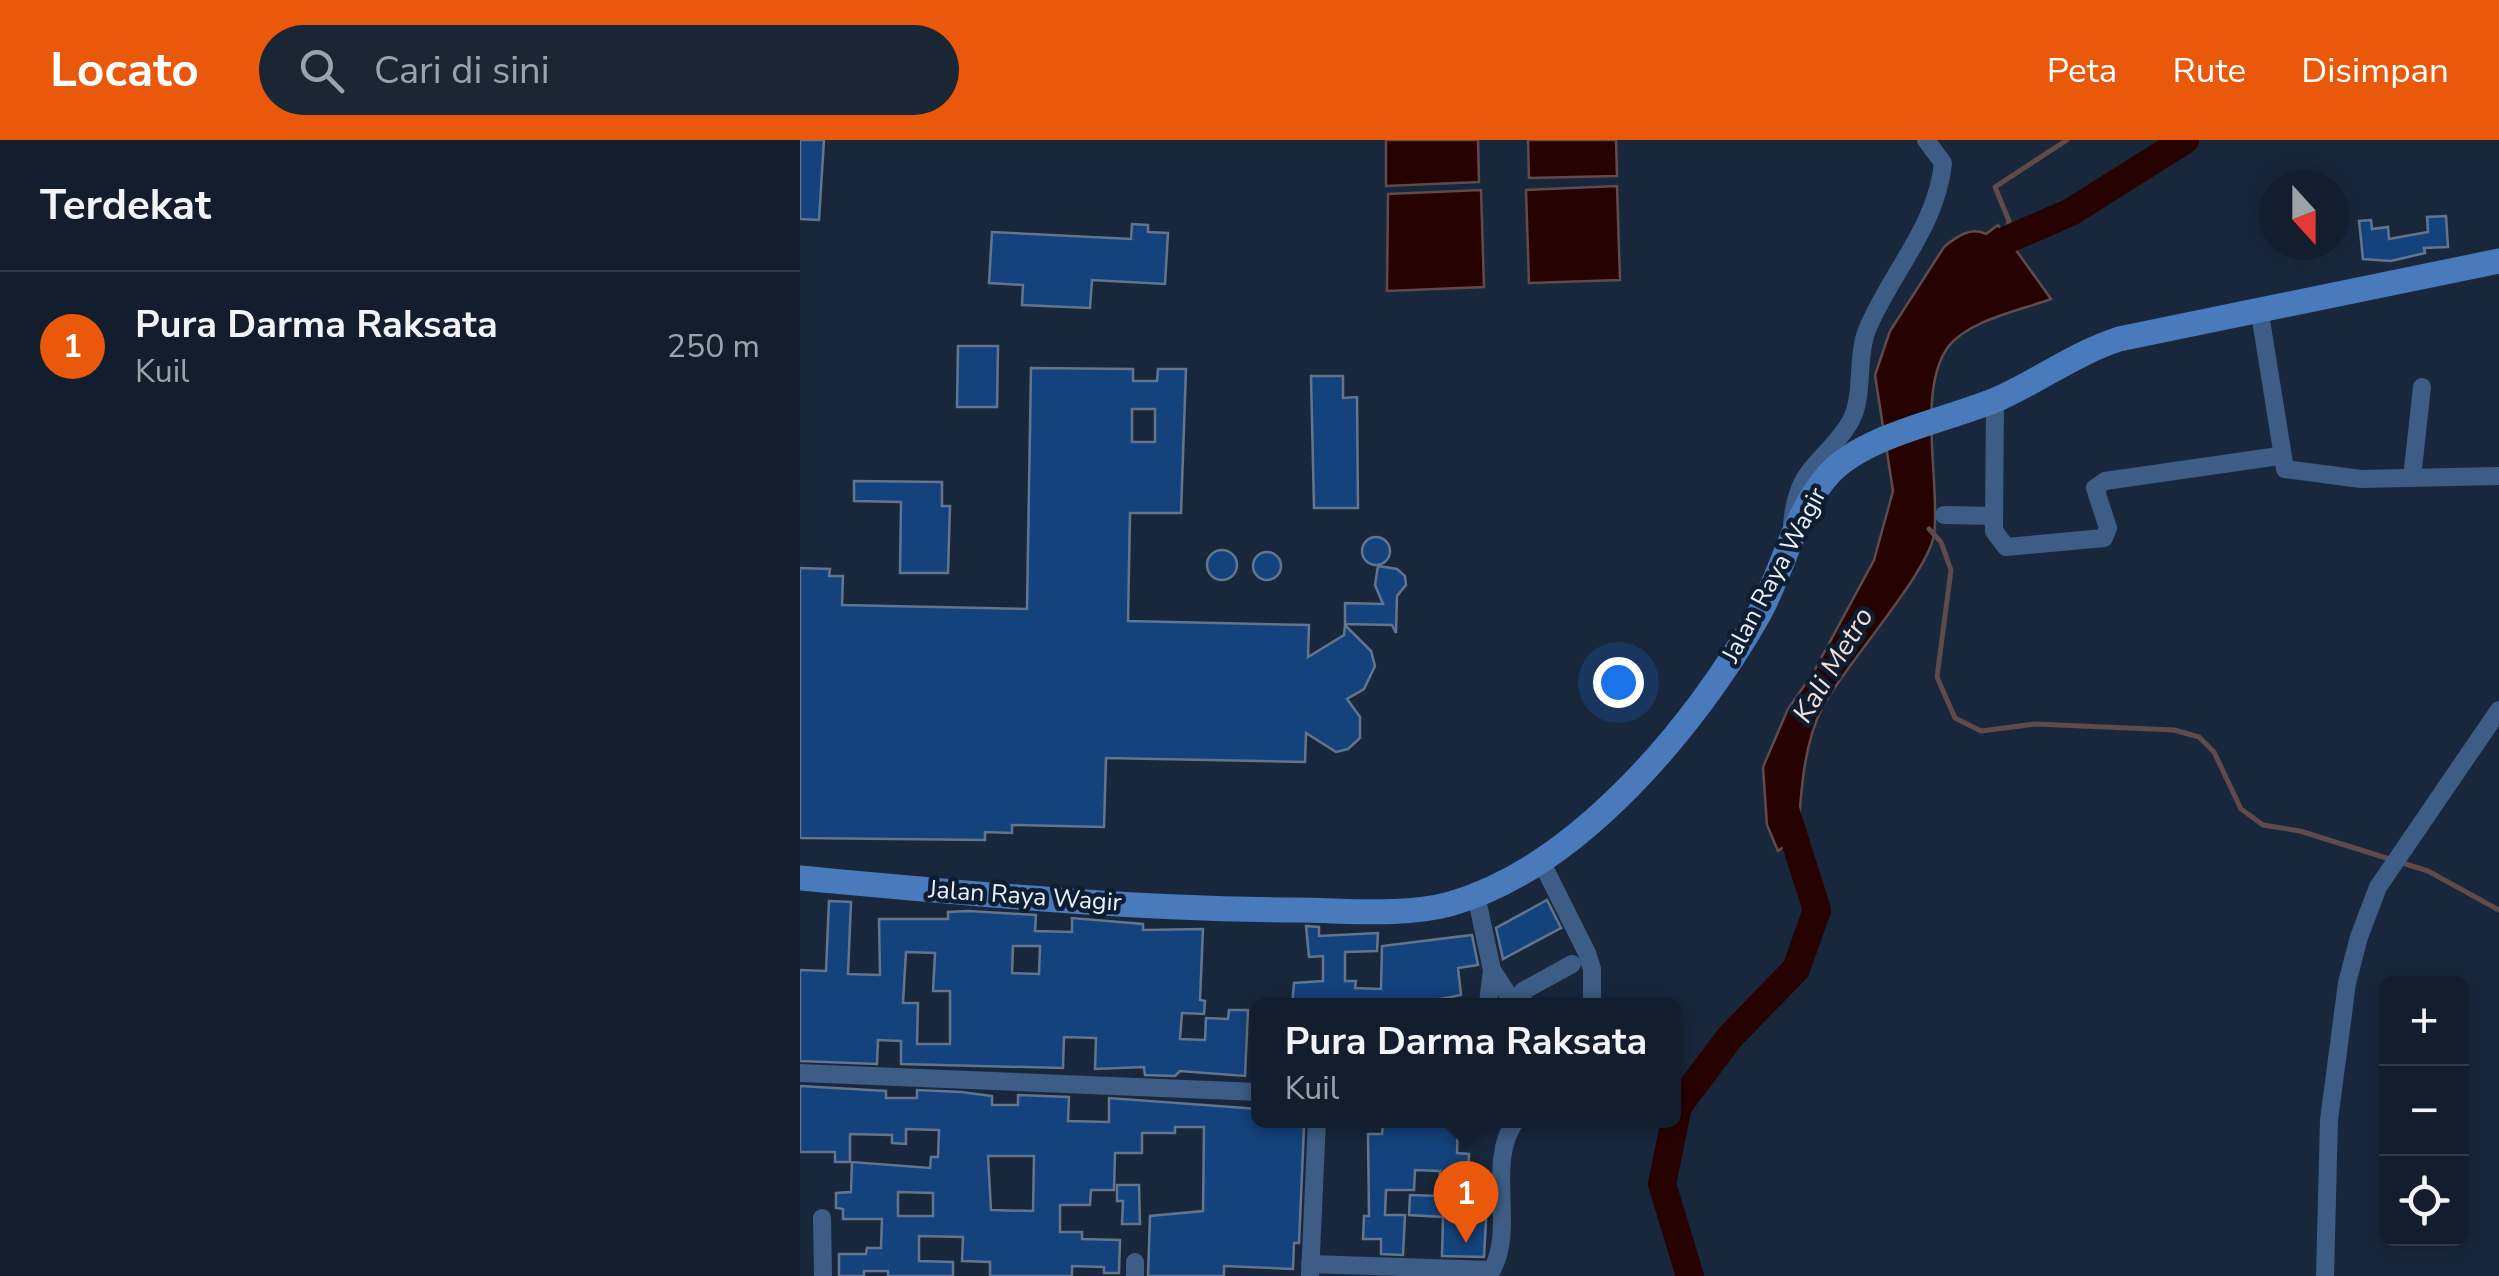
<!DOCTYPE html>
<html lang="id">
<head>
<meta charset="utf-8">
<style>
	body { margin:0; font-family:"Nunito Sans",sans-serif; background:#1b2635; color:#f1f3f6 }
	.controls { position:absolute; right:30px; bottom:30px; display:grid; overflow:hidden; border-radius:15px; box-shadow:0 5px 25px #0003 }
	.controls button { width:90px; height:90px; display:grid; place-items:center; padding:0; border:0; border-bottom:2px solid #313b49; background:#121d2d; color:#f1f3f6; font:50px sans-serif }
	.compass { position:absolute; left:1459px; top:30px; width:90px; height:90px; border-radius:50%; background:#121d2d; box-shadow:0 5px 25px #0003; rotate:159deg }
	.you { position:absolute; left:818px; top:542px; width:35px; height:35px; margin:-25px; border:8px solid #fff; border-radius:50%; background:#1a73e8; box-shadow:0 0 0 15px #1a73e833 }
	.badge { display:grid; place-items:center; width:65px; height:65px; border-radius:50%; background:#ea580c; color:#fff; font-size:32px; font-weight:700 }
	.pin { position:absolute; translate:-50% -82px; filter:drop-shadow(0 2px 5px #0008) }
	.pin::after { content:''; position:absolute; top:52px; width:35px; height:30px; background:inherit; clip-path:polygon(0 0,100% 0,50% 100%) }
	.popup { position:absolute; left:451px; top:858px; width:430px; height:130px; box-sizing:border-box; display:grid; place-content:center; border-radius:15px; background:#121d2d; filter:drop-shadow(0 2px 8px #0005); font-size:32px; white-space:nowrap; color:#9ca2aa }
	.popup b { font-size:38px; color:#f1f3f6 }
	.popup::after { content:''; position:absolute; left:50%; top:100%; margin-left:-20px; border:20px solid transparent; border-top-color:#121d2d }
	.list { margin:0; padding:0; list-style:none }
	h2 { display:flex; justify-content:space-between; align-items:center; height:130px; margin:0; padding:0 40px; font-size:42px }
	h2 small { font-size:32px; font-weight:400; color:#9ca2aa }
	.list li { display:grid; grid-template-columns:65px 1fr auto; gap:30px; align-items:center; box-sizing:border-box; height:150px; padding:0 40px; border-top:2px solid #313b49 }
	.list b { display:block; font-size:38px; white-space:nowrap }
	.list p { margin:0; font-size:32px; white-space:nowrap; color:#9ca2aa }
	.list em { font-size:32px; font-style:normal; color:#9ca2aa }
	.icon { flex:none; width:55px; height:55px; fill:none; stroke:currentColor; stroke-width:2; stroke-linecap:round; stroke-linejoin:round }
	.map { position:relative; flex:none; width:1699px; height:1136px; overflow:hidden }
	header { display:flex; align-items:center; gap:60px; box-sizing:border-box; height:140px; padding:0 50px; background:#ea580c; color:#fff }
	header strong { font-size:48px }
	nav { display:flex; gap:55px; margin-inline-start:auto; font-size:35px }
	.search { width:700px; height:90px; background:#1b2635; display:flex; align-items:center; gap:25px; box-sizing:border-box; padding:0 35px; border-radius:55px; color:#9ca2aa; font-size:38px }
	main { display:flex }
	aside { flex:1; background:#121d2d }
	.map>svg:first-child { display:block }
	.water { fill:#260200; stroke:#604a4c; stroke-width:2.5 }
	.lines { fill:none; stroke-linecap:round; stroke-linejoin:round }
	.stream { stroke:#604a4c; stroke-width:5 }
	.river { stroke:#260200; stroke-width:28 }
	.building { fill:#14427c; stroke:#63758e; stroke-width:2.5; fill-rule:evenodd }
	.street { stroke:#3e5d86; stroke-width:18 }
	.secondary { stroke:#497abc; stroke-width:25 }
	.labels { text-anchor:middle; dominant-baseline:central; stroke-width:9; stroke-linejoin:round; paint-order:stroke }
	.street-label { font-size:25px; fill:#e9f1fd; stroke:#0e1d32 }
	.water-label { font-size:28px; font-style:italic; fill:#f6ded8; stroke:#0e1d32 }
</style>
</head>
<body>
<header>
<strong>Locato</strong>
<div class="search"><svg class="icon" aria-label="search" viewBox="0 0 24 24"><circle cx="10" cy="10" r="6"/><path d="M15 15l6 6"/></svg>Cari di sini</div>
<nav><a>Peta</a><a>Rute</a><a>Disimpan</a></nav>
</header>
<main>
<aside>
<h2>Terdekat<small></small></h2>
<ul class="list">
<li><span class="badge">1</span><div><b>Pura Darma Raksata</b><p>Kuil</p></div><em>250 m</em></li>
</ul>
</aside>
<div class="map">
<svg width="1699" height="1136" viewBox="0 0 1699 1136">
	<rect width="100%" height="100%" fill="#18273c"/>
	<g class="water">
		<path d="M586,0h92l1,42 -93,4z"/>
		<path d="M728,0h88l1,36 -88,2z"/>
		<path d="M817,46l3,94 -91,3 -3,-93z"/>
		<path d="M681,50l3,97 -97,4 1,-97z"/>
		<path d="M1198,85l53,74c-29,11 -83,21 -103,48 -32,44 -7,140 -14,188 -7,40 -90,131 -112,173 -19,38 -21,86 -24,127l-20,16 -11,-26 -4,-58 25,-58 25,-36 61,-113 19,-69 -18,-116 15,-44 54,-84c12,-10 27,-21 42,-13z"/>
	</g>
	<g class="lines">
		<g class="stream">
			<path d="M1205,98l4,-17 -14,-34 72,-47"/>
			<path d="M1129,389l12,13 10,28 -14,107 18,41 26,13 54,-7 139,6 25,7 15,15 27,57 22,16 37,6 128,40 71,39"/>
		</g>
		<g class="river">
			<path d="M1183,123l21,-22 67,-29 114,-72"/>
			<path d="M890,1136l-28,-92 16,-78 52,-69 66,-68 21,-59 -33,-104"/>
		</g>
	</g>
	<g class="building">
		<path d="M0,0h24l-5,80 -19,-1z"/>
		<path d="M1646,76l2,31 -24,1 1,5 -34,8 -28,-2 -4,-38 12,-1 1,9 16,-2 1,12 39,-7 -1,-15z"/>
		<path d="M332,84l16,1v7l20,1 -3,51 -73,-4 -2,28 -68,-3 1,-20 -34,-2 3,-51 139,7z"/>
		<path d="M158,206h40l-1,61h-40z"/>
		<path d="M231,228l102,1v12h24l1,-12h28l-5,144h-51l-2,108 181,4 -1,32 36,-22 1,-10 26,26 4,15 -11,23 -17,10 13,18v21l-12,11 -12,3 -30,-19 -1,29 -199,-4 -2,69 -92,-2v8l-27,-1v8l-185,-2v-270l30,1 -1,7h14l-1,29 185,4zM332,269h23v33h-23z"/>
		<path d="M511,236h32v22l14,-1 1,111h-44z"/>
		<path d="M54,341l88,1v24h8l-2,67h-48l1,-71 -47,-1z"/>
		<circle cx="576" cy="411" r="14"/>
		<circle cx="422" cy="425" r="15"/>
		<circle cx="467" cy="426" r="14"/>
		<path d="M578,426l19,3 8,7 1,9 -9,11 -1,37 -4,-8 -47,-1v-21l38,1 -8,-19z"/>
		<path d="M747,760l14,28 -58,31 -7,-31z"/>
		<path d="M29,761l22,1 -3,72 32,1 -1,-56h69v-7l21,-1 67,4 -1,16 37,1v-14l71,6v6l60,-1 -3,71 5,1 -1,13 -22,-1 -2,26 25,1 1,-22 22,1 1,-9h19l-3,66 -65,-5 -5,5 -30,-1 -1,-8 -49,2 1,-31 -32,-1 -1,31 -162,-4v-23l-23,-1 -1,24 -77,-3v-91l26,1zM213,806h27l-1,28 -27,-1zM106,812l29,1 -2,38h17v53h-33l1,-41h-15z"/>
		<path d="M506,786l13,1v9l59,-3 -1,18 -32,1v29h11l-1,7 26,1 1,-43 90,-11 6,30 -20,3 3,27 -37,7v4h-132l2,-23 29,-2v-25l-14,1z"/>
		<path d="M0,946l86,5v7h31v-8l44,2 31,4v9h26v-10l51,2 -1,24 41,1v-24l149,11v11l46,7 -5,116h-5l-1,26 -69,-3v10h-76l2,-60 53,-5 1,-84h-29v6h-33v20h-27l-1,37h-23l-1,15h-30v27h22v7l38,1 -1,33h-15v-6l-32,-1v10h-82v-14l-28,-1 1,-24 -44,-1v25l34,1v14h-65v-5h-24v5h-25v-22h27l1,-6h14l1,-29h-39v-10l-7,-1v-15l15,-1 1,-30 78,6 1,-11h7l1,-27 -33,-1v15l-14,-1v-8l-42,-1v28h-15v-10h-35zM188,1016h46l-1,55 -42,-1zM98,1052l35,1v23h-35z"/>
		<path d="M606,980h52l-1,33 12,1 -1,30h20l-4,73 -42,-1 1,-39 -34,-2 1,-20 29,1 1,-25 -25,-1 -1,20h-28l-1,25h20l-2,40 -22,-1v-15h-18l1,-23h5l-1,-82h14l1,-10h22z"/>
		<path d="M317,1045h22l1,39h-18l1,-23h-6z"/>
	</g>
	<g class="lines">
		<g class="street">
			<path d="M1459,168l26,161 76,10 138,-3"/>
			<path d="M1195,260l-1,131 12,16 98,-9 4,-10 -13,-40 10,-7 174,-25"/>
			<path d="M1612,338l10,-91"/>
			<path d="M1144,375l50,1"/>
			<path d="M992,384c6,-58 27,-56 55,-97 19,-26 8,-67 20,-97 23,-56 70,-104 76,-167l-17,-23"/>
			<path d="M740,719l47,94 5,16v37"/>
			<path d="M676,755l16,75 -4,33"/>
			<path d="M692,830l17,26"/>
			<path d="M722,866l1,-15 49,-27"/>
			<path d="M0,933l458,19"/>
			<path d="M22,1078l1,58"/>
			<path d="M510,1124l182,6c24,-44 -7,-107 24,-150"/>
			<path d="M510,1135l7,-155"/>
			<path d="M335,1136v-14"/>
			<path d="M1525,1136l4,-156 18,-137 12,-46 19,-50 121,-177"/>
		</g>
		<path class="secondary" d="M0,738c164,15 329,31 494,32 51,0 107,7 156,-6 128,-36 246,-179 309,-290 24,-43 36,-103 70,-140 36,-40 121,-54 171,-76 42,-19 74,-44 119,-59l380,-78"/>
	</g>
	<g class="labels">
		<g class="street-label">
			<text transform="translate(974 435) rotate(-62)">Jalan Raya Wagir</text>
			<text transform="translate(225 756) rotate(4)">Jalan Raya Wagir</text>
		</g>
		<g class="water-label">
			<text transform="translate(1033 525) rotate(-59)">Kali Metro</text>
		</g>
	</g>
</svg>
<div class="controls">
<button>+</button>
<button>−</button>
<button><svg class="icon" aria-label="locate" viewBox="0 0 24 24"><circle cx="12" cy="12" r="6"/><path d="M12 2v4M12 18v4M2 12h4M18 12h4"/></svg></button>
</div>
<svg class="compass" viewBox="-18 -18 36 36"><path d="M0-13l5 13h-10z" fill="#e53935"/><path d="M0 13l5-13h-10z" fill="#9ca2aa"/></svg>
<div class="you"></div>
<div class="pin badge" style="left:666px;top:1103px">1</div>
<div class="popup"><b>Pura Darma Raksata</b>Kuil</div>
</div>
</main>
</body>
</html>
